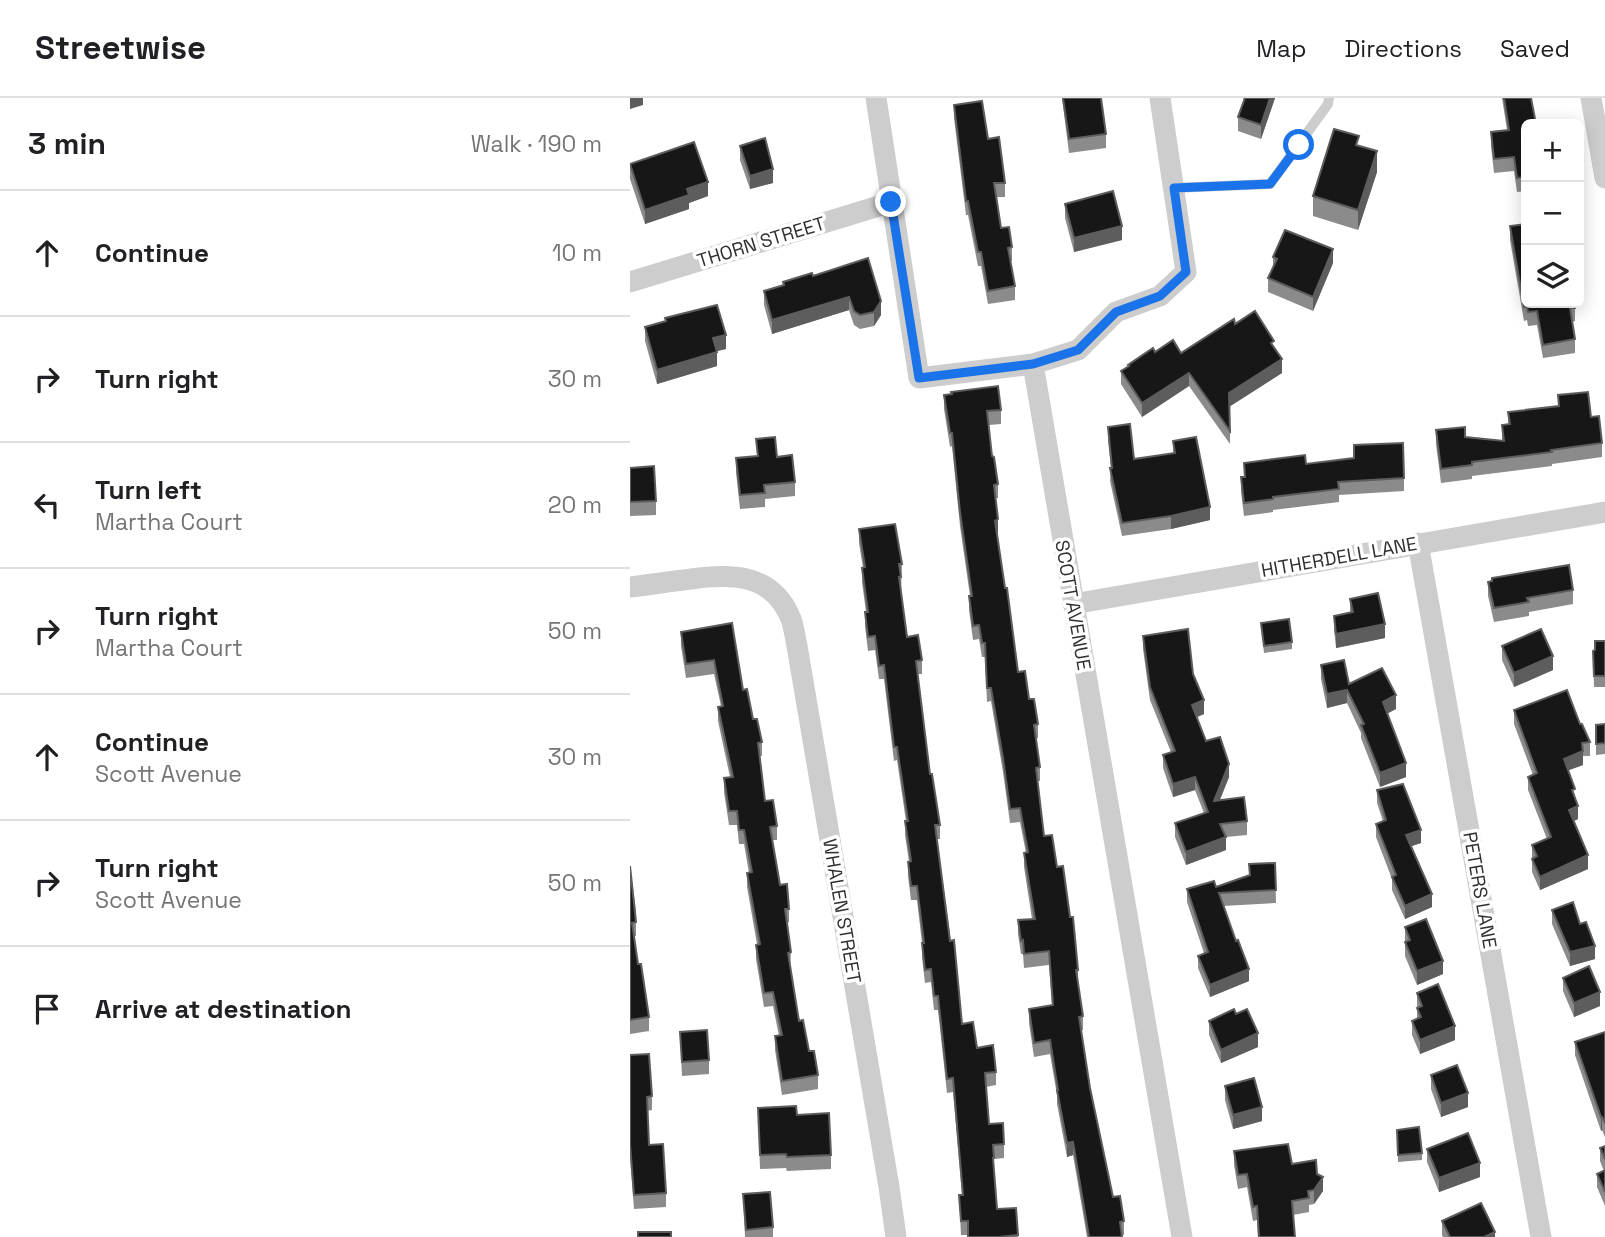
<!DOCTYPE html>
<html lang="en">
<head>
<meta charset="utf-8">
<style>
	body { margin:0; font-family:"Space Grotesk",sans-serif; background:#f6f6f6; color:#202124 }
	.controls { position:absolute; right:21px; top:21px; display:grid; overflow:hidden; border-radius:10px; box-shadow:0 4px 18px #0003 }
	.controls button { width:63px; height:63px; display:grid; place-items:center; padding:0; border:0; border-bottom:2px solid #e0e0e0; background:#fff; color:#202124; font:35px sans-serif }
	.stop { position:absolute; width:21px; height:21px; margin:-16px; border:5px solid #1a73e8; border-radius:50%; background:#fff }
	.stop.end { background:#1a73e8; border-color:#fff; box-shadow:0 2px 7px #0008 }
	.list { margin:0; padding:0; list-style:none }
	h2 { display:flex; justify-content:space-between; align-items:center; height:91px; margin:0; padding:0 28px; font-size:30px }
	h2 small { font-size:23px; font-weight:400; color:#757577 }
	.list li { display:grid; grid-template-columns:46px 1fr auto; gap:21px; align-items:center; box-sizing:border-box; height:126px; padding:0 28px; border-top:2px solid #e0e0e0 }
	.list b { display:block; font-size:26px; white-space:nowrap }
	.list p { margin:0; font-size:23px; white-space:nowrap; color:#757577 }
	.list em { font-size:23px; font-style:normal; color:#757577 }
	.icon { flex:none; width:38px; height:38px; fill:none; stroke:currentColor; stroke-width:2; stroke-linecap:round; stroke-linejoin:round }
	.map { position:relative; flex:none; width:975px; height:1139px; overflow:hidden }
	header { display:flex; align-items:center; gap:42px; box-sizing:border-box; height:98px; padding:0 35px; background:#fff; border-bottom:2px solid #e0e0e0 }
	header strong { font-size:33px }
	nav { display:flex; gap:38px; margin-inline-start:auto; font-size:24px }
	main { display:flex }
	aside { flex:1; background:#fff }
	.map>svg:first-child { display:block }
	.lines { fill:none; stroke-linecap:round; stroke-linejoin:round }
	.service { stroke:#cdcdcd; stroke-width:10 }
	.minor { stroke:#cdcdcd; stroke-width:21 }
	.wall { fill:#8b8b8b }
	.shaded-wall { fill:#5d5d5d }
	.building { fill:#171717; stroke:#5d5d5d; stroke-width:2 }
	.route { stroke:#1a73e8; stroke-width:9 }
	.labels { text-anchor:middle; dominant-baseline:central; stroke-width:7; stroke-linejoin:round; paint-order:stroke }
	.street-label { font-size:19px; fill:#303030; stroke:#fff }
</style>
</head>
<body>
<header>
<strong>Streetwise</strong>
<nav><a>Map</a><a>Directions</a><a>Saved</a></nav>
</header>
<main>
<aside>
<h2>3 min<small>Walk · 190 m</small></h2>
<ul class="list">
<li><svg class="icon" aria-label="ahead" viewBox="0 0 24 24"><path d="M12 20V5M6 11l6-6 6 6"/></svg><div><b>Continue</b></div><em>10 m</em></li>
<li><svg class="icon" aria-label="right" viewBox="0 0 24 24"><path d="M7 20v-9h11M14 6l5 5-5 5"/></svg><div><b>Turn right</b></div><em>30 m</em></li>
<li><svg class="icon" aria-label="left" viewBox="0 0 24 24"><path d="M17 20v-9H6M10 6l-5 5 5 5"/></svg><div><b>Turn left</b><p>Martha Court</p></div><em>20 m</em></li>
<li><svg class="icon" aria-label="right" viewBox="0 0 24 24"><path d="M7 20v-9h11M14 6l5 5-5 5"/></svg><div><b>Turn right</b><p>Martha Court</p></div><em>50 m</em></li>
<li><svg class="icon" aria-label="ahead" viewBox="0 0 24 24"><path d="M12 20V5M6 11l6-6 6 6"/></svg><div><b>Continue</b><p>Scott Avenue</p></div><em>30 m</em></li>
<li><svg class="icon" aria-label="right" viewBox="0 0 24 24"><path d="M7 20v-9h11M14 6l5 5-5 5"/></svg><div><b>Turn right</b><p>Scott Avenue</p></div><em>50 m</em></li>
<li><svg class="icon" aria-label="arrive" viewBox="0 0 24 24"><path d="M6 21V4h12l-3 4 3 4H6"/></svg><div><b>Arrive at destination</b></div></li>
</ul>
</aside>
<div class="map">
<svg width="975" height="1139" viewBox="0 0 975 1139">
	<rect width="100%" height="100%" fill="#fff"/>
	<g class="lines">
		<path class="service" d="M543,90l97,-4 58,-80 1,-6"/>
		<g class="minor">
			<path d="M246,0l43,280 114,-14 45,-14 38,-38 44,-16 26,-24 -26,-174"/>
			<path d="M961,0l14,80"/>
			<path d="M0,184l262,-80"/>
			<path d="M403,266l149,873"/>
			<path d="M788,445l123,694"/>
			<path d="M0,489c18,-2 36,-5 54,-7 43,-7 88,-9 107,39 3,8 4,18 6,27l92,541 7,50"/>
			<path d="M443,506l532,-92"/>
		</g>
	</g>
	<g class="wall">
		<path d="M432,0h39l5,36v14l-37,5z"/>
		<path d="M613,0h32l-14,41 -23,-8v-14l6,-17z"/>
		<path d="M872,0h29l-5,26v67l-9,1 -3,-21 -20,2 -3,-27v-14l16,-2z"/>
		<path d="M324,7l34,34 17,44v14h-8l4,31 11,19v14h-2l5,25v14l-27,4 -7,-38h-3l-10,-51h-2l-12,-97z"/>
		<path d="M110,48l33,37 -23,6 -10,-29z"/>
		<path d="M729,48l18,26 -19,58 -45,-14v-20z"/>
		<path d="M0,66l78,32 -19,7v6l-44,15 -15,-45z"/>
		<path d="M435,106l57,36 -48,12 -9,-34z"/>
		<path d="M880,128l65,82v13l-3,1 3,17v14l-32,5 -6,-33 -9,1 -1,-6 -3,1 -14,-81z"/>
		<path d="M643,159l60,6 -20,48 -45,-19v-14l5,-11z"/>
		<path d="M183,178l68,39 -7,11 -14,3 -6,-4 -5,-15 -77,24 -8,-29v-14l19,-6v-3z"/>
		<path d="M35,220l61,31 -9,2v15l-60,18 -12,-43v-14l20,-6z"/>
		<path d="M605,226l39,23 8,26 -52,33v38l-41,-58 -47,31 -21,-33v-13l7,-4v-2l27,-13 26,1z"/>
		<path d="M314,297l57,15v14l-12,1 3,31 6,28v14h-3l3,35 -1,1 21,138 20,52v14h-2l4,29v14h-2l6,55 13,31 21,103v13l5,33v14h-2l9,58 23,109 11,24v14h-2v2h-35l-14,-82 -6,2 -10,-53v-9l-7,-41 -16,3 -5,-34v-14l23,-3 -3,-41 -25,3 -1,-14h-2l-3,-20v-14l14,-1 -8,-52v-14h2l-6,-31 -10,1 -7,-51 -12,-71 -4,1 -2,-45h-3l-3,-18 -6,1 -4,-30v-14h1l-10,-70 -8,-80 -2,1 -6,-38z"/>
		<path d="M928,297l33,22 11,26v14l-50,7v2l-80,10v3l-31,4 -5,-39v-14l29,7 37,4v-16l6,-1v-12l50,-6z"/>
		<path d="M478,329l26,32 39,-6v-12l37,79 -39,9 -49,7 -12,-55 1,-13 -3,-28z"/>
		<path d="M126,341l21,18 18,25v14l-30,3v8l-25,2 -4,-37v-14l21,-2z"/>
		<path d="M724,347l50,33v13l-65,4v7l-66,8v2l-29,4 -3,-25v-14h3v-14l62,1 48,-6z"/>
		<path d="M0,370l26,33v14l-26,1z"/>
		<path d="M229,431l43,35 -1,27 6,46 15,23v14h-4l12,100 10,51v14h-3l25,185 15,24 19,24v13l-10,2 3,37 15,20v14l-10,1v13l3,37 19,-1 2,29h-50v-2h-7l-2,-40h3l-9,-103 -6,1 -9,-83h-4l-3,-28 -6,1 -3,-26v-14l-5,-43h-6l-3,-24v-14h1l-4,-27 1,-14 -9,-61 -3,1 -10,-82h-5l-4,-29 -7,1 -3,-25v-14h1l-4,-30 1,-14 -4,-25z"/>
		<path d="M858,484l85,8v14l-44,8v4l-35,6 -6,-26z"/>
		<path d="M720,501l35,39 -49,10 -2,-18v-14l16,-4z"/>
		<path d="M102,525l11,67 10,29 9,23v14h-2l5,45 12,25v14h-5l8,45 9,24v13l-2,1 4,29 -1,14 9,55 19,54v14l-36,6 -7,-45v-14h4l-6,-30 -9,1 -8,-48v-14l1,-1 -10,-57v-14h2l-5,-29h-5l-2,-19h-8l-5,-33v-14l6,-1 -12,-56v-14l3,-1 -7,-32 -28,4 -5,-32v-14z"/>
		<path d="M631,525l31,19v7l-28,4z"/>
		<path d="M513,538l50,38 11,40 -7,3 9,24 23,36 -9,23 27,21v14l-21,2v13l-40,15 -11,-28v-14l29,-10 -9,-23 -22,7 -10,-29v-13l8,-3 -21,-52 -7,-51z"/>
		<path d="M975,543v46h-11l-1,-36z"/>
		<path d="M872,548l51,24 -39,17 -12,-27z"/>
		<path d="M691,567l28,19 47,25 -9,4 19,64 -26,10 -19,-49v-5l-14,-30 -20,5 -6,-29z"/>
		<path d="M884,612l66,14 10,18v14h-7v9l-15,5 7,26 3,23 -4,2 14,48 -48,21 -8,-18v-27l15,-6 -19,-49v-13l5,-2 -19,-51z"/>
		<path d="M975,626v30l-9,1v-30z"/>
		<path d="M747,692l44,53 -10,3 21,61 -27,12 -13,-29v-11l-16,-42v-13l7,-3 -6,-18z"/>
		<path d="M645,765l1,40 -53,3 26,75 -39,16 -12,-29v-12l6,-3 -17,-51v-13l29,-2 33,-12z"/>
		<path d="M0,768l6,45v25h-2l4,28 11,53v14l-19,3z"/>
		<path d="M922,812l28,14 15,35 -25,7 -18,-42z"/>
		<path d="M775,829l38,47 -26,11 -12,-29z"/>
		<path d="M933,880l37,28 -26,11 -11,-26z"/>
		<path d="M787,895l38,47 -35,14 -8,-19v-14l5,-2z"/>
		<path d="M606,916l22,33 -37,16 -12,-28v-14z"/>
		<path d="M50,934l29,28v14l-27,2z"/>
		<path d="M975,934v105l-3,-7 -1,1 -26,-76v-13z"/>
		<path d="M0,957l22,41v14l-5,1 2,34 17,48v14l-32,2 -4,-52z"/>
		<path d="M801,977l37,32 -27,10 -10,-28z"/>
		<path d="M595,988l37,35 -29,8 -8,-29z"/>
		<path d="M128,1010l39,7 34,40v14l-44,2 -1,-3 -26,1z"/>
		<path d="M767,1032l25,23v7l-24,2z"/>
		<path d="M975,1048v60l-8,-19v-13l7,-3 -4,-10v-13z"/>
		<path d="M797,1051l53,28 -41,15 -12,-30z"/>
		<path d="M604,1053l58,13 25,10 6,17 -9,13 -5,1v7l-16,3 2,22h-37l-1,-17 -4,1 -6,-34 -9,2 -4,-24z"/>
		<path d="M113,1096l30,33v10h-28z"/>
		<path d="M812,1123l53,16h-52l-1,-2z"/>
	</g>
	<g class="shaded-wall">
		<path d="M0,0h13v7l-13,4z"/>
		<path d="M640,0h5l-14,41v-14z"/>
		<path d="M747,53v21l-19,58v-20z"/>
		<path d="M143,71v14l-23,6v-13z"/>
		<path d="M78,84v14l-19,7v6l-44,15v-14l42,-21z"/>
		<path d="M492,128v14l-48,12v-14z"/>
		<path d="M703,151v14l-20,48v-14z"/>
		<path d="M219,199v13l-77,24v-14z"/>
		<path d="M251,203v14l-7,11v-14z"/>
		<path d="M96,237v14l-13,3v-14z"/>
		<path d="M87,254v14l-60,18v-14z"/>
		<path d="M652,261v14l-53,34v-14z"/>
		<path d="M559,275v13l-47,31v-14z"/>
		<path d="M580,409v13l-39,9v-13z"/>
		<path d="M368,421v14l-3,2v-14z"/>
		<path d="M755,526v14l-49,10v-14z"/>
		<path d="M923,558v14l-39,17v-14z"/>
		<path d="M717,592v13l-20,5v-14z"/>
		<path d="M766,597v14l-13,7v-14z"/>
		<path d="M574,602v14l-12,5v-14z"/>
		<path d="M953,653v14l-19,7v-13z"/>
		<path d="M776,665v14l-26,10v-14z"/>
		<path d="M599,666v13l-15,37v-13z"/>
		<path d="M565,679v13l-22,7v-13z"/>
		<path d="M948,708v13l-9,4v-13z"/>
		<path d="M791,732v13l-15,5v-13z"/>
		<path d="M596,739v13l-40,15v-13z"/>
		<path d="M958,757v14l-48,21v-13z"/>
		<path d="M802,796v13l-27,12v-13z"/>
		<path d="M965,848v13l-25,7v-14z"/>
		<path d="M813,863v13l-26,11v-14z"/>
		<path d="M619,871v12l-39,16v-12z"/>
		<path d="M970,894v14l-26,11v-14z"/>
		<path d="M825,928v14l-35,14v-14z"/>
		<path d="M628,935v14l-37,16v-13z"/>
		<path d="M838,995v14l-27,10v-14z"/>
		<path d="M632,1009v14l-29,8v-14z"/>
		<path d="M971,1019h1v13l-1,1z"/>
		<path d="M443,1044v13l-6,2v-14z"/>
		<path d="M850,1065v14l-41,15v-14z"/>
		<path d="M693,1079v14l-9,13v-14z"/>
		<path d="M865,1134v5h-11z"/>
	</g>
	<g class="building">
		<path d="M433,0h38l5,36 -37,5z"/>
		<path d="M615,0h25l-9,27 -23,-8z"/>
		<path d="M874,0h27l5,26h-10v53l-9,1 -3,-21 -20,2 -3,-27 18,-2z"/>
		<path d="M352,3l6,38 11,-2 6,46h-11l7,45 8,-1 3,20 -4,1 7,38 -27,5 -7,-39h-3l-10,-51h-2l-12,-96z"/>
		<path d="M704,31l25,7 -3,9 21,6 -19,59 -45,-14z"/>
		<path d="M135,40l8,31 -23,7 -10,-30z"/>
		<path d="M64,44l14,40 -21,7 2,6 -44,15 -15,-46z"/>
		<path d="M483,93l9,35 -48,12 -9,-34z"/>
		<path d="M896,126v79h49v5h-5l5,31 -32,6 -6,-34 -9,1 -1,-5h-3l-14,-81z"/>
		<path d="M655,132l48,19 -20,48 -45,-19 9,-19 -4,-2z"/>
		<path d="M238,160l13,43 -7,11 -14,3 -6,-4 -5,-14 -77,23 -8,-29 20,-6 -1,-3 29,-9 1,3z"/>
		<path d="M87,207l9,30 -13,3 4,14 -60,18 -12,-43 21,-6 -1,-3z"/>
		<path d="M625,213l19,30 -3,2 11,16 -53,34 1,38 -41,-58 -47,30 -21,-32 8,-5 -1,-1 25,-17 2,4 18,-12 8,13 53,-34 1,5z"/>
		<path d="M368,288l3,24 -14,1 5,45 2,1 4,27 -4,1 4,34 -3,2 10,67h2l11,84 7,-1 4,28h5l4,25 -4,1 6,42 -4,1 8,68 8,-1 5,32 6,-1 7,51h3l5,53h-2l7,46 -4,1 11,71 23,109 7,-1 4,25 -4,1 2,15h-33l-16,-95 -6,1 -10,-53h1l-8,-50 -16,3 -5,-34 24,-4 -4,-54 -25,3 -1,-14 -2,1 -3,-21 17,-1 -11,-66 4,-1 -8,-44 -10,1 -7,-51 -12,-70h-4l-2,-45h-3l-3,-18 -6,1 -4,-30h3l-12,-84 -8,-79h-2l-6,-38 8,-1 -1,-2z"/>
		<path d="M958,294l3,25 8,-1 3,27 -51,7 1,2 -80,10v3l-31,4 -5,-39 29,-3v10l39,4 -2,-16 8,-1 -2,-12 51,-6 -1,-11z"/>
		<path d="M500,326l4,35 41,-6 -2,-12 23,-4 14,70 -39,9 -49,7 -12,-55h2l-4,-41z"/>
		<path d="M145,339l2,20 15,-2 3,27 -31,3 1,8 -25,2 -4,-37 22,-2 -2,-17z"/>
		<path d="M773,345l1,35 -66,4 1,7 -66,8v2l-29,4 -3,-26h4l-1,-14 61,-8 1,9 48,-6v-13z"/>
		<path d="M24,368l2,35 -26,1v-34z"/>
		<path d="M265,426l7,40h-3l2,13h-2l8,60 11,-2 4,25 -6,1 14,113h2l8,51h-5l15,116 4,-1 8,84 11,-2 4,26 16,-3 3,27 -11,1 4,51 14,-1 1,21 -11,1 1,13h-1l4,51 19,-1 2,27 -20,2h-30v-16h-7l-2,-26h4l-10,-117 -6,1 -9,-83h-4l-3,-27 -6,1 -3,-27h2l-7,-57h-6l-3,-24 3,-1 -6,-40h3l-11,-74h-3l-10,-82 -5,1 -4,-30 -7,1 -3,-25h3l-6,-44 3,-1 -6,-38z"/>
		<path d="M939,467l4,25 -46,8 2,4 -35,6 -6,-26 4,-1v-3z"/>
		<path d="M748,495l7,31 -49,10 -2,-18 19,-4 -3,-13z"/>
		<path d="M659,521l3,23 -28,4 -3,-23z"/>
		<path d="M102,525l11,67 4,-1 6,30h4l5,23 -4,1 7,58 8,-1 4,26 -7,1 10,58 7,-1 2,25h-4l6,43 -3,1 11,68 4,-1 6,31h5l4,24 -36,6 -7,-45 7,-1 -9,-43 -9,1 -8,-48 4,-1 -13,-71 5,-1 -8,-42h-5l-2,-19h-8l-5,-33 9,-1 -15,-70 5,-1 -9,-46 -28,4 -5,-32z"/>
		<path d="M558,531l5,45 11,26 -12,5 14,36 14,-4 9,27 -15,37 30,-4 3,24 -27,3 6,13 -40,15 -11,-29 33,-11 -13,-35 -22,7 -10,-29 12,-4 -25,-64 -7,-51z"/>
		<path d="M911,531l12,27 -39,17 -12,-27z"/>
		<path d="M965,543h10v35h-11l-1,-25 2,-1z"/>
		<path d="M714,562l5,24 33,-16 14,27 -13,7 23,61 -26,10 -19,-48 3,-1 -17,-34 -20,4 -6,-29z"/>
		<path d="M937,592l13,34h2l8,18 -8,1 1,8 -19,8 11,30 -3,1 6,16 -9,4 19,45 -48,22 -8,-18 5,-3 -5,-11 19,-8 -23,-60 9,-4 -23,-63z"/>
		<path d="M975,626v19l-9,1v-19z"/>
		<path d="M773,686l18,46 -15,5 26,59 -27,12 -13,-29 4,-2 -20,-51 10,-4 -9,-30z"/>
		<path d="M645,765l1,27 -57,3 17,48 2,-1 11,29 -39,16 -12,-29 10,-4 -21,-63 27,-8 2,6 34,-12 -1,-11z"/>
		<path d="M0,768l6,56 -4,1 6,41h3l8,53 -19,3z"/>
		<path d="M943,804l7,22 6,-2 9,24 -25,6 -18,-42z"/>
		<path d="M796,821l17,42 -26,10 -12,-29 5,-2 -5,-13z"/>
		<path d="M959,868l11,26 -26,11 -11,-25z"/>
		<path d="M808,886l17,42 -35,14 -8,-19 9,-4 -4,-9 5,-2 -5,-13z"/>
		<path d="M604,911l2,5 11,-5 11,24 -37,17 -12,-29z"/>
		<path d="M77,932l2,30 -27,2 -2,-30z"/>
		<path d="M975,934v91l-3,-6h-1l-26,-75z"/>
		<path d="M19,956l3,42 -5,1 2,48 14,-1 3,49 -32,2 -4,-51v-89z"/>
		<path d="M827,967l11,28 -27,10 -10,-28z"/>
		<path d="M624,980l8,29 -29,8 -8,-29z"/>
		<path d="M166,1008l1,9 32,-2 2,42 -44,2 -1,-3 -26,1 -2,-47z"/>
		<path d="M789,1029l3,26 -24,2 -1,-25z"/>
		<path d="M838,1035l12,30 -41,15 -12,-29z"/>
		<path d="M658,1046l4,20 24,-4 1,14 6,3 -9,13 -6,1 1,7 -17,3 3,36h-36l-2,-31 -4,1 -6,-33 -9,1 -4,-24z"/>
		<path d="M975,1048v13l-5,-11z"/>
		<path d="M975,1072v22l-8,-18z"/>
		<path d="M140,1094l3,35 -27,3 -3,-36z"/>
		<path d="M851,1105l14,29 -11,5h-34l-8,-16z"/>
		<rect x="8" y="1134" width="33" height="5"/>
	</g>
	<g class="lines">
		<path class="route" d="M261,104l28,176 114,-14 45,-14 38,-38 44,-16 26,-24 -12,-84 96,-4 29,-39"/>
	</g>
	<g class="labels">
		<g class="street-label">
			<text transform="translate(131 144) rotate(-17)">THORN STREET</text>
			<text transform="translate(709 459) rotate(-10)">HITHERDELL LANE</text>
			<text transform="translate(443 507) rotate(80)">SCOTT AVENUE</text>
			<text transform="translate(850 792) rotate(80)">PETERS LANE</text>
			<text transform="translate(212 813) rotate(80)">WHALEN STREET</text>
		</g>
	</g>
</svg>
<div class="controls">
<button>+</button>
<button>−</button>
<button><svg class="icon" aria-label="layers" viewBox="0 0 24 24"><path d="M12 4l9 5-9 5-9-5zM3 14l9 5 9-5"/></svg></button>
</div>
<div class="stop" style="left:669px;top:47px"></div>
<div class="stop end" style="left:261px;top:104px"></div>
</div>
</main>
</body>
</html>
